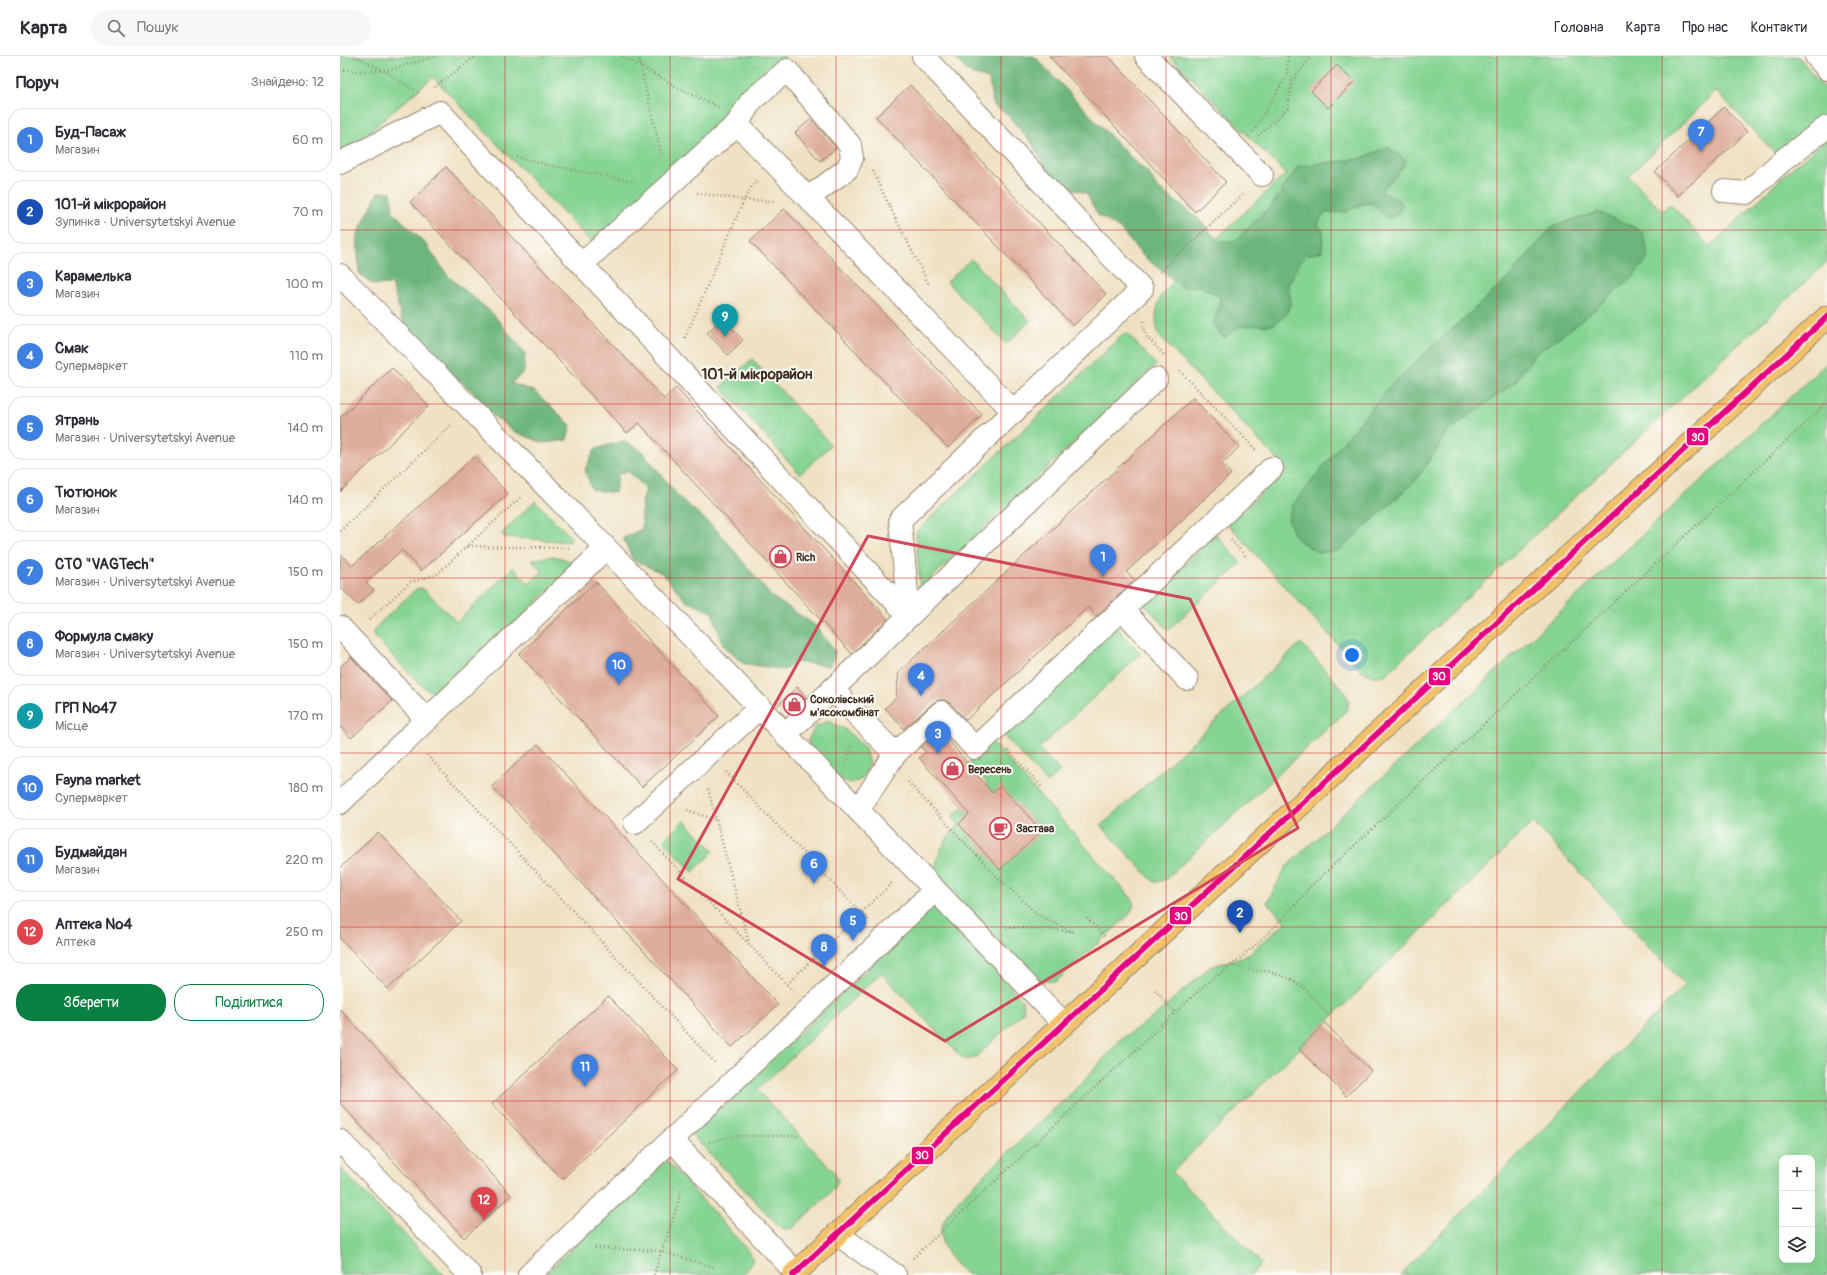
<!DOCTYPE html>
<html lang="uk">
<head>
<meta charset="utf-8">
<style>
	body { margin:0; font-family:Pangolin,sans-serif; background:#f7f7f7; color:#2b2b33 }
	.controls { position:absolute; right:12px; bottom:12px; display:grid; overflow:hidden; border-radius:8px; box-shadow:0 4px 16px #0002 }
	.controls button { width:36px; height:36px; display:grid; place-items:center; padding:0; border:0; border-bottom:1px solid #e1e1e2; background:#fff; color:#2b2b33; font:20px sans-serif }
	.you { position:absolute; left:1012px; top:599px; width:14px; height:14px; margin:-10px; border:3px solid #fff; border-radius:50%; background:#1a73e8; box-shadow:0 0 0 6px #1a73e833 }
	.badge { display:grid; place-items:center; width:26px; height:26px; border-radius:50%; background:#0b8043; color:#fff; font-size:13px; font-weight:700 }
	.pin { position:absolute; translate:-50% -33px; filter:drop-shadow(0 1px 2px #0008) }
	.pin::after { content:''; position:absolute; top:21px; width:14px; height:12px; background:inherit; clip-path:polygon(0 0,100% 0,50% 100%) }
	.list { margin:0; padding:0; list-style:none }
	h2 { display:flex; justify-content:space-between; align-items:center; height:52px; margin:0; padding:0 16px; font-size:17px }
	h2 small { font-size:13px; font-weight:400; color:#7c7c81 }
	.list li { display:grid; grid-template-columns:26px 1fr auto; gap:12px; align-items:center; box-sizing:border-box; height:64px; margin:0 8px 8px; padding:0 8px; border:1px solid #e1e1e2; border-radius:16px }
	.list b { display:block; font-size:15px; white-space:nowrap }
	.list p { margin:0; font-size:13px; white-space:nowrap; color:#7c7c81 }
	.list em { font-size:13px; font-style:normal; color:#7c7c81 }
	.actions { display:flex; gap:8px; padding:12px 16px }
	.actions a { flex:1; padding:9px 0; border:1px solid #0b8043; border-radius:16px; text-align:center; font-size:14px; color:#0b8043 }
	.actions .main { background:#0b8043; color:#fff }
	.icon { flex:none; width:22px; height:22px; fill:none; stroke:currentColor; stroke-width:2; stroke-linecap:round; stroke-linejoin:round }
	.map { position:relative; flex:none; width:1487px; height:1219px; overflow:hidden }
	header { display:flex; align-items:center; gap:24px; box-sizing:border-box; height:56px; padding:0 20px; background:#fff; border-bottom:1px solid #e1e1e2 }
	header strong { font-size:19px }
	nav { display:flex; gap:22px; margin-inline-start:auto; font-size:14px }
	.search { width:280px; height:36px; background:#f7f7f7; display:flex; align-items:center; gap:10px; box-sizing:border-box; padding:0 14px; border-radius:22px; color:#7c7c81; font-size:15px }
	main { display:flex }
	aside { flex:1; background:#fff }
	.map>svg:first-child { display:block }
	.green { fill:#85d493; stroke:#607f58; fill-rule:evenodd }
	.forest { fill:#6cb67d; stroke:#54704e }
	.building { fill:#deac9a }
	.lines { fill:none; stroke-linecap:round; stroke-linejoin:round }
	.minor-casing { stroke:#958670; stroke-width:24 }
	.major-casing { stroke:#958670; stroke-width:24 }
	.path { stroke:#958670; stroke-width:2.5; stroke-dasharray:1 3; stroke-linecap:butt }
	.minor { stroke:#fff; stroke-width:22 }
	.major { stroke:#f2c26a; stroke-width:22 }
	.bus-1-casing { stroke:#fdfcf7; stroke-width:9 }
	.bus-1 { stroke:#e5007d; stroke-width:6 }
	.marked { fill:none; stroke:#d1495b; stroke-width:3; stroke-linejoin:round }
	.grid { fill:none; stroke:#d62828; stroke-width:1; stroke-opacity:0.55 }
	.labels { text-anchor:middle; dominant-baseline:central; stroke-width:4; stroke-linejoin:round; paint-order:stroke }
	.poi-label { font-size:11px; font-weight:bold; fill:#3b2a1e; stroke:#fdfcf7; text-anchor:start }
	.district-label { font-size:15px; font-weight:bold; fill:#3b2a1e; stroke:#fdfcf7 }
	.line-badge { stroke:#fdfcf7; stroke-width:1.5 }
	.badge-label { font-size:11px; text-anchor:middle; font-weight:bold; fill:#fff }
</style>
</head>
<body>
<header>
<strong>Карта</strong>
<div class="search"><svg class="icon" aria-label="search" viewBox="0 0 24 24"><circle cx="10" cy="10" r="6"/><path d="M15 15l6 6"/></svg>Пошук</div>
<nav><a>Головна</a><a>Карта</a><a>Про нас</a><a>Контакти</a></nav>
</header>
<main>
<aside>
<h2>Поруч<small>Знайдено: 12</small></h2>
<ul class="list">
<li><span class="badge" style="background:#3f7fe0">1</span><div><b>Буд-Пасаж</b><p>Магазин</p></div><em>60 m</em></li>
<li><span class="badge" style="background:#1a4fb4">2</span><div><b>101-й мікрорайон</b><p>Зупинка · Universytetskyi Avenue</p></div><em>70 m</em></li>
<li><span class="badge" style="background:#3f7fe0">3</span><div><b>Карамелька</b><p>Магазин</p></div><em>100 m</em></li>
<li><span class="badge" style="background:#3f7fe0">4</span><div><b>Смак</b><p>Супермаркет</p></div><em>110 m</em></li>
<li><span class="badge" style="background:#3f7fe0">5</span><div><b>Ятрань</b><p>Магазин · Universytetskyi Avenue</p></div><em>140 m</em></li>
<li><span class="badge" style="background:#3f7fe0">6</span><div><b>Тютюнок</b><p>Магазин</p></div><em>140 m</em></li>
<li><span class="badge" style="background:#3f7fe0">7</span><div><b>СТО &quot;VAGTech&quot;</b><p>Магазин · Universytetskyi Avenue</p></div><em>150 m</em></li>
<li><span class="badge" style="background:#3f7fe0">8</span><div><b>Формула смаку</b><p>Магазин · Universytetskyi Avenue</p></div><em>150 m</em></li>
<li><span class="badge" style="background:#0f9aa8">9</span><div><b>ГРП №47</b><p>Місце</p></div><em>170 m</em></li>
<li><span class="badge" style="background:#3f7fe0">10</span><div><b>Fayna market</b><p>Супермаркет</p></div><em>180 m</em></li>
<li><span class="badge" style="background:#3f7fe0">11</span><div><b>Будмайдан</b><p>Магазин</p></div><em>220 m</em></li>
<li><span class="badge" style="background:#e0444e">12</span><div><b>Аптека №4</b><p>Аптека</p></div><em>250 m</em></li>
</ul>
<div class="actions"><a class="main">Зберегти</a><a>Поділитися</a></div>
</aside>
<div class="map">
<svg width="1487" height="1219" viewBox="0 0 1487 1219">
	<rect width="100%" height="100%" fill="#fdfcf7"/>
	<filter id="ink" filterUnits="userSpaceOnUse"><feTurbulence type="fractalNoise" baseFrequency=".025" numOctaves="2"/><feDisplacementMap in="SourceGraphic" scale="8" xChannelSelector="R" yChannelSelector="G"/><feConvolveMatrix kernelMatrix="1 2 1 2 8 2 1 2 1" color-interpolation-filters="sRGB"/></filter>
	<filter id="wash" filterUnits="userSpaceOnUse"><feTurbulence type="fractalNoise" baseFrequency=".012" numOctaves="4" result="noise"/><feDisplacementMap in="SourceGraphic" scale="16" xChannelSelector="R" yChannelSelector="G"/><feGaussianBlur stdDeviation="0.9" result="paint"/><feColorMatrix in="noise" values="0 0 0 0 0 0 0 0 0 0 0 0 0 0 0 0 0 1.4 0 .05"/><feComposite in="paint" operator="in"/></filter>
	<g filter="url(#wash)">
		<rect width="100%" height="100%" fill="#efe1c2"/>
		<g class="green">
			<path d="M0,0h446l-23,15 -36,49 -135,123 -159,-166 -75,65 -18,9z"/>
			<path d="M829,0h629l29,36v25l-52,36 -59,-62 -87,85 33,35 8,-7 40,43 81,-78 36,-30v123l-441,412c-12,4 -16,2 -26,-5l-132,-145 59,-54 -128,-134c-5,-18 -4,-32 7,-47l51,-51 69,-64z"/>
			<path d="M631,203l59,62 -24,23 -59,-62z"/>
			<path d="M786,276l30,33 -236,224 -4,-57z"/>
			<path d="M412,303l79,86 -31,29 -79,-87z"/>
			<path d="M1487,307v912h-427l285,-290 -152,-163 -361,350 89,91 -9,12h-284c-14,-11 -31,-29 -26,-48 3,-12 12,-21 19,-30l123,-116 37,-42 31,-21 58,-51 38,-12 38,-33 -19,-19 19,-36zM1442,1102h30v102h-30z"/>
			<path d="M195,445l36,36 -1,5 -65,-5 -3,-2 1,-3z"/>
			<path d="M876,479l25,28 -73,67 -25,-27z"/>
			<path d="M214,500l19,6 1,4 -130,125c-9,2 -14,1 -21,-4l-48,-49 -2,-5 3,-6 40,-38 5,-1 4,2 32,32 56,-55 16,17 13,-13 -11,-11z"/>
			<path d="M776,571l25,27 -102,94 21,23 -13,12 -46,-50z"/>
			<path d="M961,587l43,48 5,10 -3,10 -180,168 -8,3h-4l-53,-56z"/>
			<path d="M489,665l17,9 19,18 4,17 -7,14 -11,4 -13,-5 -27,-25 -3,-13 7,-13z"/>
			<path d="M652,686l141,158v7l-4,8 -73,66h-15l-10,-6 -96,-102c2,-20 10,-34 24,-49l-7,-7 36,-33 -19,-21z"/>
			<path d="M344,764l30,31 -21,21 -30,-31z"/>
			<path d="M594,850l88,94 2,5 -1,7 -47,45 -10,3 -5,-3 -80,-84 -124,117 77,82 4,8 -3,8 -42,40 -9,1 -6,-4 -86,-90z"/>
			<path d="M326,1104l85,94c4,10 -2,14 -9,21h-198z"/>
			<path d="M0,1112l104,107h-104z"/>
		</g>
		<g class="forest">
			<path d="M612,0h82l101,106 14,11 7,14 40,29 22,25h17l39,-39 24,-36 61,-7 29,-12 18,14c-5,13 -18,20 -26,32l9,2 13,9 -3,9 -10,5 -18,-15 -9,1 -17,8 -21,1 -7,12 6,5 -1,21 -15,4 -7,7 -12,23 3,19 -6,12 -12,9 -33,1 -16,12 -12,-14 7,-17 1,-10 -19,-11 -19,1 -40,-32 -22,-26 -22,-14 -12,-22 -16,-5 -22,-14 -15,-29 -26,-31 -14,-9 -4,-26 -18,-5z"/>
			<path d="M38,136h13l2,20 32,31 23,33 44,37 33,40 -1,19 -13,11 23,8 37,34 -4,15 -23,3 -29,-11 -24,-18 -20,-24 -21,-18 -20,-28 -26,-17 -12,-43 -19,1 -14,-12 -2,-37z"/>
			<path d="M1258,156l44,19 7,26 -17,21 -56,47 -41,29 -20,28 -67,49 -31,48 -52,48 -25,23 -22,3 -22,-15 -8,-19 5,-14 46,-58 52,-62 114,-104 48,-55z"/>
			<path d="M283,385l18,9 38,47 38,33 54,66 44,29 20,26 -1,9 -5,6 -33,-4 -12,8 -42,-7 -19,-18 -11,-33 -25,-10 -25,-29 -29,-13 -10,-22 19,-9v-25l4,-15 -18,-18 -10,3 -3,19 -23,-3 -7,-20 10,-21z"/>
		</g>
		<g id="blocks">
			<g class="building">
				<path d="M709,0h59l118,126 -31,30z"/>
				<path d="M997,9l17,17 -26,26 -17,-17z"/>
				<path d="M570,29l196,209 -33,32 -197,-209z"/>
				<path d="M1384,51l23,25 -69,64 -23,-24z"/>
				<path d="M471,63l25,29 -16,13 -25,-28z"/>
				<path d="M106,111l218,232 12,-11 212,231 -36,35 -213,-231 -12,10 -217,-231z"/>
				<path d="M444,153l198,206 -34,33 -198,-207z"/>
				<path d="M382,262l21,22 -15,15 -21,-22z"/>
				<path d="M52,312l37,38 -89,86v-74z"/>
				<path d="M853,342l46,49 -17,17 9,10 -105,98 9,8 -38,36 -9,-9 -122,113 -16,-17 -5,-3h-6l-6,3 -29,26 -19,-21 11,-10 3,-26z"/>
				<path d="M134,401l34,37 -87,77 -19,-21 -36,32 8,8 -16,15 -18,-18v-33l12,12z"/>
				<path d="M256,526l123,134 -77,71 -123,-133z"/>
				<path d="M11,601l41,44 -41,37 -11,-12v-59z"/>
				<path d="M457,631l9,10 -20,20 -10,-10z"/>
				<path d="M600,674l52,63 9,-7 41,45 -42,39 -41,-46 10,-10 -50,-56 7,-6 -5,-5z"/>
				<path d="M198,688l240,261 -46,42 -240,-261z"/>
				<path d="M38,776l83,89 -73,68 -48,-51v-70z"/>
				<path d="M268,940l70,74 -116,109 -70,-75z"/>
				<path d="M0,953l171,186 -47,43 -124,-135z"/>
				<path d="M985,967l46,48 -25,25 -47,-47z"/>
			</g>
		</g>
	</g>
	<g filter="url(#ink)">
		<use href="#blocks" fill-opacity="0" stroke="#958670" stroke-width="1"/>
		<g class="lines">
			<defs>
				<g id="minor">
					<path d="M806,0l116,119"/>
					<path d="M1476,0l11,13"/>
					<path d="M397,68l277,288"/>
					<path d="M0,107l100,-51 469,504 -124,119"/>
					<path d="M1384,135l23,2 36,-33 44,-33"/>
					<path d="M242,208l155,-140 14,-23 36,-31 63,75 2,13 -5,11 -39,29"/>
					<path d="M0,219l266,273 458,476"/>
					<path d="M782,553l65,70"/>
					<path d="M569,560l-9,-96 242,-231 -219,-233"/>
					<path d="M569,560l247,-237"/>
					<path d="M0,571l87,93"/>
					<path d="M492,633l63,65"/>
					<path d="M0,747l266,-255"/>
					<path d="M518,754l37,-56 46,-42 34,36 297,-280"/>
					<path d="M295,767l124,-115"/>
					<path d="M332,1084l124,133"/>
					<path d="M0,1085l130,134"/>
					<path d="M497,1178l58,41"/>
					<path d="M189,1219l406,-385"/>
				</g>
				<path id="major" d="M453,1219l1034,-958"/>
			</defs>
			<use href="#minor" class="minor-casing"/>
			<use href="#major" class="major-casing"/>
			<g class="path">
				<path d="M15,0l30,15 35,23"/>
				<path d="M282,0l57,32 39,19"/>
				<path d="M298,0l24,101"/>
				<path d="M0,14l45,1 53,-15"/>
				<path d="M95,31l41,-31"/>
				<path d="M913,76l34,-57 1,-19"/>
				<path d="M918,80l30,-28 4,-27 20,-25"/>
				<path d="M177,101l36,9 82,16"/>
				<path d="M533,115c17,39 38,76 56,114"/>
				<path d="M357,137l47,7 32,1"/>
				<path d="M820,216l84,-79"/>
				<path d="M804,265l1,14 19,20"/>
				<path d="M345,282l59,-138 12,-20"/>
				<path d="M840,315l76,79"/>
				<path d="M0,475l111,-106"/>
				<path d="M891,484l16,18"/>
				<path d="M128,490l101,2"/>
				<path d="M29,564l41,-38 26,-7 85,-78"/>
				<path d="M668,694l34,37"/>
				<path d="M87,699l289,309"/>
				<path d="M506,707l6,-18"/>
				<path d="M386,716l142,148"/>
				<path d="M568,726l86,92 43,40 36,18"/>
				<path d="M368,733l41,154"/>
				<path d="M347,754l29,10"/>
				<path d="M312,786l141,149"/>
				<path d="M747,862l18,19"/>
				<path d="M666,871l65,4"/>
				<path d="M893,910l22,5h13l25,9 11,8 27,30"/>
				<path d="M447,928l106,-102"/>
				<path d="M815,934l20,23"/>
				<path d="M369,1086l26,-6h65"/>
				<path d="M255,1192l65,3 54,16"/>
				<path d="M573,1202l295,-276c38,-26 74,-59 102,-95l517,-484"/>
				<path d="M314,1219c8,-29 21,-57 28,-87"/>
			</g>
			<use href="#minor" class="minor"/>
			<use href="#major" class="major"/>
			<defs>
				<path id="bus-1" d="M453,1219l1034,-958"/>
			</defs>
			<use href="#bus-1" class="bus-1-casing"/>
			<use href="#bus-1" class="bus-1"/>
		</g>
	</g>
	<path class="marked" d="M528,480l322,63 108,229 -353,213 -267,-162z"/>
	<path class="grid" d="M165,0v1219M330,0v1219M496,0v1219M661,0v1219M826,0v1219M991,0v1219M1157,0v1219M1322,0v1219M0,174h1487M0,348h1487M0,522h1487M0,697h1487M0,871h1487M0,1045h1487"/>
	<defs>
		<symbol id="shop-ring" viewBox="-11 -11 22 22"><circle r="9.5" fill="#fdfcf7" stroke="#d1495b" stroke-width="1.5"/><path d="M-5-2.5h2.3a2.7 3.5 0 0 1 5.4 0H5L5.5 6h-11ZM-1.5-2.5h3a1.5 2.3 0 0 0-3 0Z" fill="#d1495b"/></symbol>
		<symbol id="cafe-ring" viewBox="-11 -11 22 22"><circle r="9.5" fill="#fdfcf7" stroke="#d1495b" stroke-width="1.5"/><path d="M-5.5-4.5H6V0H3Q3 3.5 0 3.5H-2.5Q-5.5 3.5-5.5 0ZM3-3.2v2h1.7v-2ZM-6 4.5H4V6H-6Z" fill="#d1495b"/></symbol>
	</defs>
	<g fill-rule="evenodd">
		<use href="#shop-ring" x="428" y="488" width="25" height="25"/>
		<use href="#shop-ring" x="442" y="636" width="25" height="25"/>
		<use href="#shop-ring" x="600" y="700" width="25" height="25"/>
		<use href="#cafe-ring" x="648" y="760" width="25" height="25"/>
	</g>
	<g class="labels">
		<g class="poi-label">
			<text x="456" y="501">Rich</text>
			<text x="470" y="643">Соколівський<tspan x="470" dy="13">м'ясокомбінат</tspan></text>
			<text x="628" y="713">Вересень</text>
			<text x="676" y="772">Застава</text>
		</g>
		<g class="district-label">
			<text x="417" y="318">101-й мікрорайон</text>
		</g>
	</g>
	<g class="line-badge">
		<rect x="1346" y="371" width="23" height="19" rx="4" fill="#e5007d"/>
		<rect x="1088" y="611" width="23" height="19" rx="4" fill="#e5007d"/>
		<rect x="829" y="850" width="23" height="19" rx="4" fill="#e5007d"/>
		<rect x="571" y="1090" width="23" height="19" rx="4" fill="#e5007d"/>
	</g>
	<g class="badge-label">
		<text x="1358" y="385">30</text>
		<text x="1099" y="624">30</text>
		<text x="841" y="864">30</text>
		<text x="582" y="1103">30</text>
	</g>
</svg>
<div class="controls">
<button>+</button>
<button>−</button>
<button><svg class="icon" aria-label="layers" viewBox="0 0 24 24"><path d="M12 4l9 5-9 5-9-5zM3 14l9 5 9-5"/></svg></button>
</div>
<div class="you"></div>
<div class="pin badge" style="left:763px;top:521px;background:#3f7fe0">1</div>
<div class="pin badge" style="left:900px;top:877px;background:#1a4fb4">2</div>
<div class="pin badge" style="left:598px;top:698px;background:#3f7fe0">3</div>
<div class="pin badge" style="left:581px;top:640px;background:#3f7fe0">4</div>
<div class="pin badge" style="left:513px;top:885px;background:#3f7fe0">5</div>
<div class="pin badge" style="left:474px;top:828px;background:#3f7fe0">6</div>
<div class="pin badge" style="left:1361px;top:96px;background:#3f7fe0">7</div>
<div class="pin badge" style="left:484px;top:911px;background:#3f7fe0">8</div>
<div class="pin badge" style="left:385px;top:281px;background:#0f9aa8">9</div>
<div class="pin badge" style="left:279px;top:629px;background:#3f7fe0">10</div>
<div class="pin badge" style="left:245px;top:1031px;background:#3f7fe0">11</div>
<div class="pin badge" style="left:144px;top:1164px;background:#e0444e">12</div>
</div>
</main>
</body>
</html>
